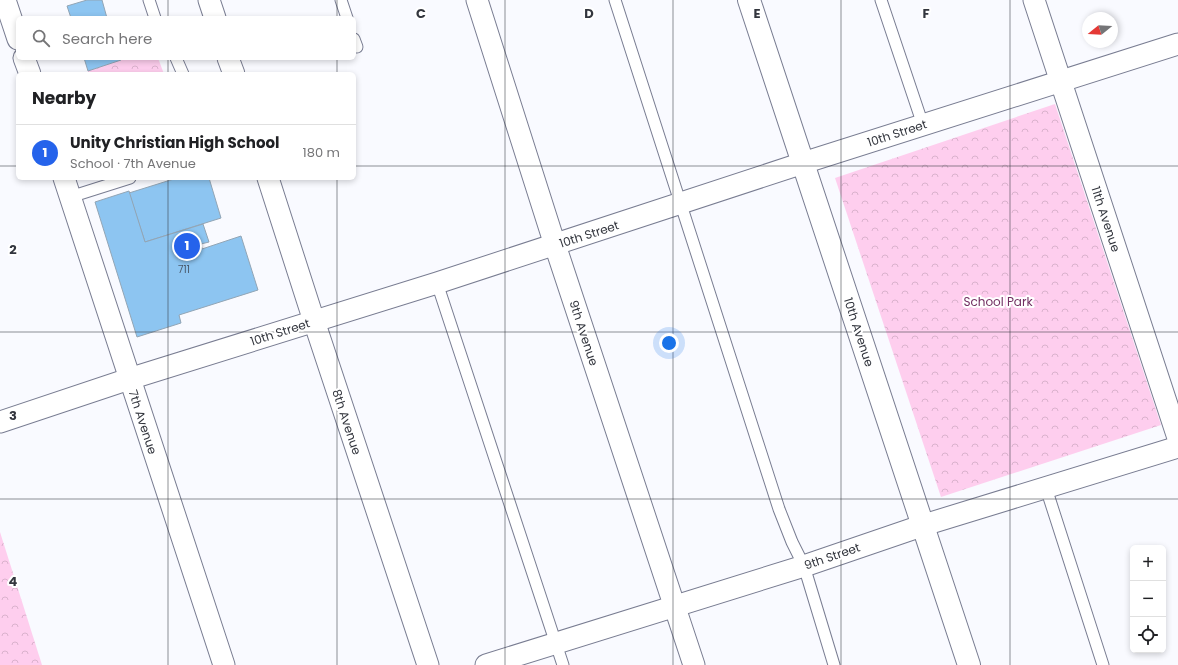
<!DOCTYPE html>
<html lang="en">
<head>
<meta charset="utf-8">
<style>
	body { margin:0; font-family:Poppins,sans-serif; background:#f6f6f6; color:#202124 }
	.controls { position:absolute; right:12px; bottom:12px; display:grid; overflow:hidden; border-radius:6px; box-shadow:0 2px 6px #0003 }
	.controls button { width:36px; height:36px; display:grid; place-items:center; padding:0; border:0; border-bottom:1px solid #e0e0e0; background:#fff; color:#202124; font:20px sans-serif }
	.compass { position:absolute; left:1082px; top:12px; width:36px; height:36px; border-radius:50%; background:#fff; box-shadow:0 2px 6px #0003; rotate:252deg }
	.you { position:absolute; left:669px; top:343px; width:14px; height:14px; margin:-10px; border:3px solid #fff; border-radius:50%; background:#1a73e8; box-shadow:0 0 0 6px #1a73e833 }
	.badge { display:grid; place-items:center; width:26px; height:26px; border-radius:50%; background:#2563eb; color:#fff; font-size:13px; font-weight:700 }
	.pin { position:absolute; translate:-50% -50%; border:2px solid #fff; box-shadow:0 1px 4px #0006 }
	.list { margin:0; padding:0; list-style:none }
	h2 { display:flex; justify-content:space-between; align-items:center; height:52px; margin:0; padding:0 16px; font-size:17px }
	h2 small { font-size:13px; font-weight:400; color:#757577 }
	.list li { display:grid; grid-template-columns:26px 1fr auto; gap:12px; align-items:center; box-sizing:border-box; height:56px; padding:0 16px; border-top:1px solid #e0e0e0 }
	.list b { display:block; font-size:15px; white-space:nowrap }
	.list p { margin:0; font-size:13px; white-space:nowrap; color:#757577 }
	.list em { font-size:13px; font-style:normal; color:#757577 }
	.icon { flex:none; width:22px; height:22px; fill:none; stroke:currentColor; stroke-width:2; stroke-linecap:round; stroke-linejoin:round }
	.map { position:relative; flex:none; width:1178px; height:665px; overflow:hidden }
	.search { position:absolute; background:#fff; box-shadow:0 2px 6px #0003; left:16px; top:16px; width:340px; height:44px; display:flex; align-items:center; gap:10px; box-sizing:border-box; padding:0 14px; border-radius:6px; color:#757577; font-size:15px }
	.panel { position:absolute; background:#fff; box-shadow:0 2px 6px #0003; left:16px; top:72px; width:340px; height:108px; border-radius:6px }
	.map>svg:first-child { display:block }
	.forest { fill:url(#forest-crowns) }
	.building { fill:#8dc5f1; stroke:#92a5b5 }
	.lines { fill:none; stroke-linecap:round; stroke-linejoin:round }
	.service-casing { stroke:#797d92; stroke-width:13 }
	.minor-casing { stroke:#797d92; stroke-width:23 }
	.tertiary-casing { stroke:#797d92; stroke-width:24 }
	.service { stroke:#fff; stroke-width:11 }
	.minor { stroke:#fff; stroke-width:21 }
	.tertiary { stroke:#fff; stroke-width:22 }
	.grid { fill:none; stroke:#33363e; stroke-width:1; stroke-opacity:0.55 }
	.labels { text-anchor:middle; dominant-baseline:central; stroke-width:4; stroke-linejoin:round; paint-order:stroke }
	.number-label { font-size:10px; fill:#4a5a6b }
	.street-label { font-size:12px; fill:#33363e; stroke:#fff }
	.park-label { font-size:12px; fill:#722f62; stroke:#fff }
	.grid-label { font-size:13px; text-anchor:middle; font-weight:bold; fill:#33363e; stroke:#fff; stroke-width:4; stroke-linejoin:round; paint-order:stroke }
</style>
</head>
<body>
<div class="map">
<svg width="1178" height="665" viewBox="0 0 1178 665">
	<defs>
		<pattern id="forest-crowns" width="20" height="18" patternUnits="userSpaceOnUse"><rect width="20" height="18" fill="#feceee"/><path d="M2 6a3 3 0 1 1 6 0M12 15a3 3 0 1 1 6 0" fill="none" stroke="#dab2cd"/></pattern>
	</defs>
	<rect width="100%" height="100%" fill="#f9faff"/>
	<g class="forest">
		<path d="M127,58h31l6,16h-77l1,-3z"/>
		<path d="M1055,104l106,321 -220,72 -106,-319z"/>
		<path d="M0,532l42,133h-42z"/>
	</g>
	<g class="building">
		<path d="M87,0h15l5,18h-36l-4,-12z"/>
		<path d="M84,58h36l1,2 -33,11z"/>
		<path d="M177,178h32l12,40 -76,24 -16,-49z"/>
		<path d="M129,191l16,51 58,-18 6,18 -8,2 1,5 39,-13 17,54 -79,25 2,8 -44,14 -42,-135z"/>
	</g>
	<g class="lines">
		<defs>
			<g id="service">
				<path d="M149,0l6,18"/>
				<path d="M341,0l6,18"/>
				<path d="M615,0l164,509 13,33 12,24 30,99"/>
				<path d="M881,0l42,125"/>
				<path d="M354,39l3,8"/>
				<path d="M176,58l7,16"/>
				<path d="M70,197l60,-19"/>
				<path d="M437,283l126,382"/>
				<path d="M1046,488l57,177"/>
			</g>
			<g id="minor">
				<path d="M5,0l13,39"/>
				<path d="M209,0l6,18"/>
				<path d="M477,0l78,245 139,420"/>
				<path d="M1034,0l144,438"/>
				<path d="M24,58l6,16"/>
				<path d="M228,58l6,16"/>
				<path d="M64,178l160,487"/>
				<path d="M268,178l46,143 114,344"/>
				<path d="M0,422l129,-43 308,-96 366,-120 375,-119"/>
				<path d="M486,665l318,-99 120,-41 254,-78"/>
			</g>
			<path id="tertiary" d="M749,0l220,665"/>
		</defs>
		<use href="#service" class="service-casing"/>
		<use href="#minor" class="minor-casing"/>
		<use href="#tertiary" class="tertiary-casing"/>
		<use href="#service" class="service"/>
		<use href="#minor" class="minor"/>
		<use href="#tertiary" class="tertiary"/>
	</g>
	<path class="grid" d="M168,0v18M337,0v18M505,0v665M673,0v665M841,0v665M1010,0v665M168,58v16M337,58v16M0,166h18M354,166h824M168,178v487M337,178v487M0,332h1178M0,499h1178"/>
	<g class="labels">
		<g class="number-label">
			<text x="184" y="269">711</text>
		</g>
		<g class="street-label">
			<text transform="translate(897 133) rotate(-18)">10th Street</text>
			<text transform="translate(1106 219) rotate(72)">11th Avenue</text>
			<text transform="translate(589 234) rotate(-18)">10th Street</text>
			<text transform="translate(280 332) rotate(-18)">10th Street</text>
			<text transform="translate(859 332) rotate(72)">10th Avenue</text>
			<text transform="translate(584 333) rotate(72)">9th Avenue</text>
			<text transform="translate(143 422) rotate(72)">7th Avenue</text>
			<text transform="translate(347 422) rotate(72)">8th Avenue</text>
			<text transform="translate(832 556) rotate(-19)">9th Street</text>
		</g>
		<g class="park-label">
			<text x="998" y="301">School Park</text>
		</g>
	</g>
	<g class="grid-label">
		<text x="421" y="18">C</text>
		<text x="589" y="18">D</text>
		<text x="757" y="18">E</text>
		<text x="926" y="18">F</text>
		<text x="13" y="254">2</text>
		<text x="13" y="420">3</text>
		<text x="13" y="586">4</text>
	</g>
</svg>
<div class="controls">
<button>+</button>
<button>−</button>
<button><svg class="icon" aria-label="locate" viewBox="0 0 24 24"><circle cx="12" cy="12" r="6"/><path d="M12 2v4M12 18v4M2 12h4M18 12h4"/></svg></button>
</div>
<svg class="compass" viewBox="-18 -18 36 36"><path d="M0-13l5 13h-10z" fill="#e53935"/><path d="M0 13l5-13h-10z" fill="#757577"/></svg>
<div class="you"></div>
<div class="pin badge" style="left:187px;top:246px">1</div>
<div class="search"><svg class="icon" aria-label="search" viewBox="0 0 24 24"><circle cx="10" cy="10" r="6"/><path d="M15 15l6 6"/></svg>Search here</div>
<section class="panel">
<h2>Nearby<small></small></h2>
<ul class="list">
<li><span class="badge">1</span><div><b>Unity Christian High School</b><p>School · 7th Avenue</p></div><em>180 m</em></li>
</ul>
</section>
</div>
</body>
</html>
